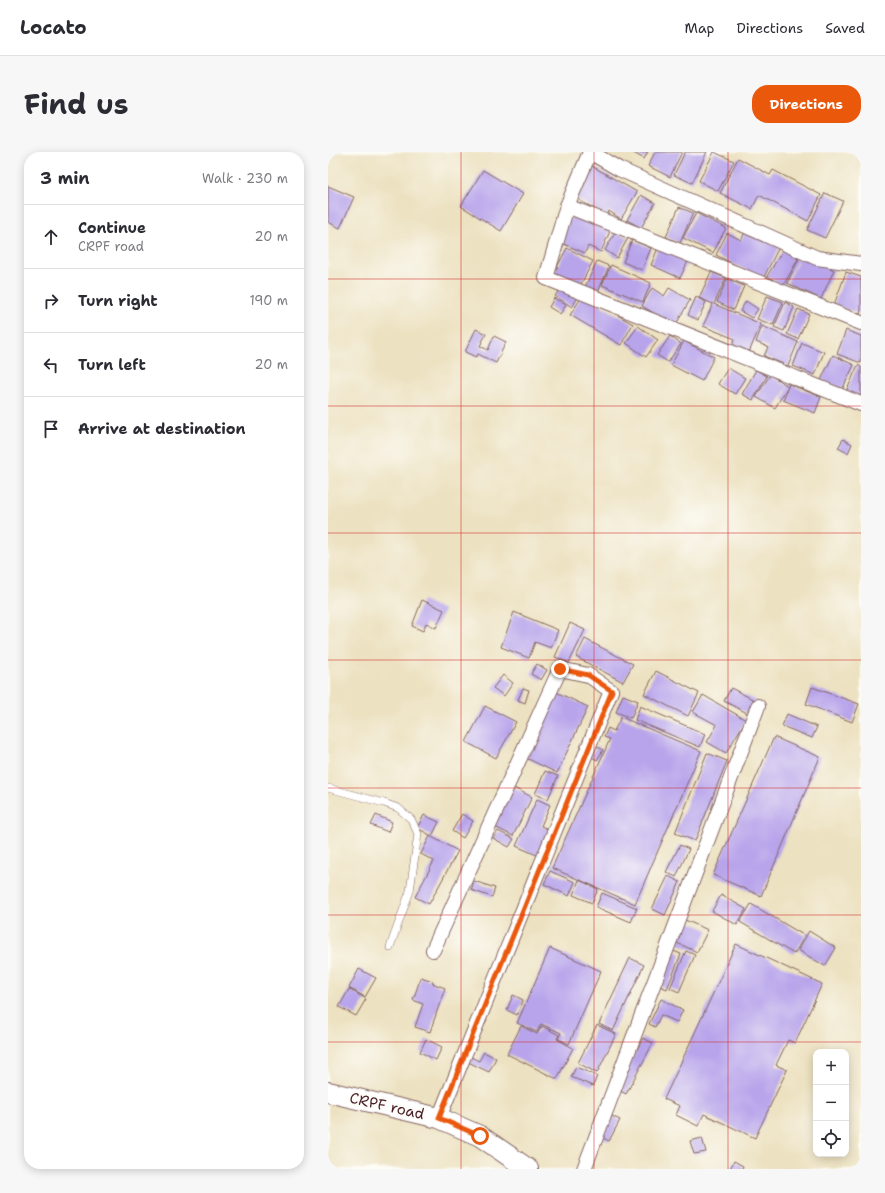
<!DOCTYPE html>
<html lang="en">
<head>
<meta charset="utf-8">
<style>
	body { margin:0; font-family:"Shantell Sans",sans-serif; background:#f7f7f7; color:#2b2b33 }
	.controls { position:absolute; right:12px; bottom:12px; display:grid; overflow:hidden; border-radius:8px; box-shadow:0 2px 10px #0003 }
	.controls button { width:36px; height:36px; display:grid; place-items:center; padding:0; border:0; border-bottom:1px solid #e1e1e2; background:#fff; color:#2b2b33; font:20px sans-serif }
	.stop { position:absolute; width:12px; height:12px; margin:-9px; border:3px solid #ea580c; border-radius:50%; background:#fff }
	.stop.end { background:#ea580c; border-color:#fff; box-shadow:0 1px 4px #0008 }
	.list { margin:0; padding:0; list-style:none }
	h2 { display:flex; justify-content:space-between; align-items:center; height:52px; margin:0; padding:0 16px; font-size:17px }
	h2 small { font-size:13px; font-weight:400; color:#7c7c81 }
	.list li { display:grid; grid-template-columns:26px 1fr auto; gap:12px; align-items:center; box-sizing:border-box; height:64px; padding:0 16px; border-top:1px solid #e1e1e2 }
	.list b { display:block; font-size:15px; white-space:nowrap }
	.list p { margin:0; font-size:13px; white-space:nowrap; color:#7c7c81 }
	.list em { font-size:13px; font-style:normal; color:#7c7c81 }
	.icon { flex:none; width:22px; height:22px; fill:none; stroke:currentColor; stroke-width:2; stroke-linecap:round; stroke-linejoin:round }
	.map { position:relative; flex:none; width:533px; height:1017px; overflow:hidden; border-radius:16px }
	header { display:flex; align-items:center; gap:24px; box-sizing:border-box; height:56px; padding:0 20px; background:#fff; border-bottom:1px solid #e1e1e2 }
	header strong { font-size:19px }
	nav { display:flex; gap:22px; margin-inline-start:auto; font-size:14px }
	.intro { display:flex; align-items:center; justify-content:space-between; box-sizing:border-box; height:96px; padding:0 24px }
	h1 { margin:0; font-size:28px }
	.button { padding:10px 18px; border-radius:16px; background:#ea580c; color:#fff; font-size:14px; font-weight:700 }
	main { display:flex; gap:24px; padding:0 24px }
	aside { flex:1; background:#fff; border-radius:16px; box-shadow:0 2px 10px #0003 }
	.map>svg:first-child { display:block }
	.building { fill:#b8a4eb }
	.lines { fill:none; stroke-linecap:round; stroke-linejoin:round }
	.lane-casing { stroke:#83635f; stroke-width:8 }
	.street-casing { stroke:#83635f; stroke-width:16 }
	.secondary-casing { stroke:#83635f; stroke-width:22 }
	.lane { stroke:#fff; stroke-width:7 }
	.street { stroke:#fff; stroke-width:14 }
	.secondary { stroke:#fff; stroke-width:20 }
	.route { stroke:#ea580c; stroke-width:5 }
	.grid { fill:none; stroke:#d62828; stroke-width:1; stroke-opacity:0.55 }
	.labels { text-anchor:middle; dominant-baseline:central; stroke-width:4; stroke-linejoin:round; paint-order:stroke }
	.street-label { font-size:15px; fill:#4a1f2b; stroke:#fdfcf7 }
</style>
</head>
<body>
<header>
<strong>Locato</strong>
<nav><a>Map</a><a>Directions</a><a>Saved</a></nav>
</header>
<div class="intro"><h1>Find us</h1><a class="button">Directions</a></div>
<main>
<aside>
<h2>3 min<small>Walk · 230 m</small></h2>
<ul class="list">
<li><svg class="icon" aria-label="ahead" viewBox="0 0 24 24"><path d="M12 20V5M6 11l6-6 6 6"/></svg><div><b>Continue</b><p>CRPF road</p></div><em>20 m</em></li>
<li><svg class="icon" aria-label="right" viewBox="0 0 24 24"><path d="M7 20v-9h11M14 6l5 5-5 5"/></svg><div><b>Turn right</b></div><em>190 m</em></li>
<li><svg class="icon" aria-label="left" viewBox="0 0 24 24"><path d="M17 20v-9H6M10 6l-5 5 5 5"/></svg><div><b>Turn left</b></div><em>20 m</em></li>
<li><svg class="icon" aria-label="arrive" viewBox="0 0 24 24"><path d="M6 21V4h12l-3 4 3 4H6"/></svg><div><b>Arrive at destination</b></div></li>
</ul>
</aside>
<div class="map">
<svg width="533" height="1017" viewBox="0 0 533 1017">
	<rect width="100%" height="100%" fill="#fdfcf7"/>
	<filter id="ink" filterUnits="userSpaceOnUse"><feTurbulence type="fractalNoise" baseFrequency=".025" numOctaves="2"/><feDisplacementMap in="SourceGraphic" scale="8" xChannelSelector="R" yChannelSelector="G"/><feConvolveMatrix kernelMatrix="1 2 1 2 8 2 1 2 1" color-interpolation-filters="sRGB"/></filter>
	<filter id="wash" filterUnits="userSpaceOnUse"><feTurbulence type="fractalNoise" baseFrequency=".012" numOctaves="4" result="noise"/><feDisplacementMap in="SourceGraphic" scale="16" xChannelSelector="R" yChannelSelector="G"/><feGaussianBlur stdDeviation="0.9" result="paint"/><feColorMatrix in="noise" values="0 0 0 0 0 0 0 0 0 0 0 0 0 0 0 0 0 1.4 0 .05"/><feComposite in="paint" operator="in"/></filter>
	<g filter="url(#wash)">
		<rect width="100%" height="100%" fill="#ece1c0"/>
		<g id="blocks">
			<g class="building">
				<path d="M304,0h16l-4,7z"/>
				<path d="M327,0h27l-12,25 -22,-11z"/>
				<path d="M357,0h22l-15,31 -18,-8z"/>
				<path d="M386,0l20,9 -16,30 -19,-10z"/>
				<path d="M410,6l32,17 3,-5 48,25 -13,26 -49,-26 -7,14 -32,-16z"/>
				<path d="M264,14l45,26 -16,27 -12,-8 -2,5 -33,-19z"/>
				<path d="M155,18l40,24 -22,37 -40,-25z"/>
				<path d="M0,34l26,11 -14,31 -12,-6z"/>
				<path d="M497,41l18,8 -18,37 -18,-8z"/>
				<path d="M313,43l14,8 -14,25 -14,-8z"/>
				<path d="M351,55l14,6 -13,30 -14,-6z"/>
				<path d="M368,61l30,15 -13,25 -30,-15z"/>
				<path d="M244,62l38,17 -9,21 -13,-6 -3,7 -26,-11z"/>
				<path d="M419,76l33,17 -17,34 -47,-24 11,-22 14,7z"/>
				<path d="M288,79l12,7 -11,20 -12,-8z"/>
				<path d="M304,88l19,8 -9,22 -19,-8z"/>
				<path d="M239,96l26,13 -13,25 -26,-13z"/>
				<path d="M330,96l30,13 -8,17 -29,-13z"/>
				<path d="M455,98l15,9 -15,27 -16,-10z"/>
				<path d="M473,103l33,15 -13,29 -34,-16z"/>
				<path d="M269,109l12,5 -11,26 -13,-5z"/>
				<path d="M283,113l40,18 -8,19 -41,-17z"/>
				<path d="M383,120l15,6 -12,26 47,20 -14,33 -17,-7 5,-11 -32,-13 10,-22 -14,-6z"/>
				<path d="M518,120l15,5v33l-1,4 -26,-9z"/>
				<path d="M399,127l17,7 -10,24 -17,-8z"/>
				<path d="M324,136l12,8 5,-8 21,12 -15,26 -33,-20z"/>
				<path d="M232,137l17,10 -5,8 -17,-11z"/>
				<path d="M255,143l50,29 -12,21 -51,-30z"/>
				<path d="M439,144l16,6 -10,23 -16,-6z"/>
				<path d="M368,145l10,5 -8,18 -10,-5z"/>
				<path d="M226,146l12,7 -6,9 -11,-7z"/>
				<path d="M418,149l12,8 -6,9 -12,-7z"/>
				<path d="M457,150l9,5 -10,24 -10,-4z"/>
				<path d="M470,157l11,5 -11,25 -11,-5z"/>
				<path d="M310,174l20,14 -12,17 -20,-14z"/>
				<path d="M434,174l36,16 -10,24 -24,-10 4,-9 -12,-5z"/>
				<path d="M148,177l10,5 -6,12 8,4 6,-14 12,6 -10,21 -18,-9 -2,3 -11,-5z"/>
				<path d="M518,178l15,6v27l-24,-9z"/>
				<path d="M342,184l11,8 -13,18 -11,-7z"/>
				<path d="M356,189l30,16 -12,24 -31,-16z"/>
				<path d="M474,191l22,9 -9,23 -22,-9z"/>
				<path d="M505,203l21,10 -12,25 -21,-10z"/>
				<path d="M530,213l3,2v31l-15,-6z"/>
				<path d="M400,216l17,10 -10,16 -17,-10z"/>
				<path d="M428,218l11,6 -14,24 -11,-6z"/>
				<path d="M442,223l18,11 -13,22 -19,-11z"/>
				<path d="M461,232l32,13 -6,16 -32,-13z"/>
				<path d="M515,287l9,5 -4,9 -10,-5z"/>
				<path d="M94,448l22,10 -8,18 -10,-5 -3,8 -11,-5z"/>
				<path d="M186,460l44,18 -7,18 -16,-6 -6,16 -28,-11z"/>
				<path d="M242,471l15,7 -16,33 -14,-6z"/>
				<path d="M257,487l48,25 -10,18 -47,-25z"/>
				<path d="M209,512l10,6 -6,10 -10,-6z"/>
				<path d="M328,519l43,22 -11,23 -44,-22z"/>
				<path d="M175,523l10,8 -9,13 -11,-8z"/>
				<path d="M484,535l47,17 -7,18 -46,-18z"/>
				<path d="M195,536l6,2 -4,13 -7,-3z"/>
				<path d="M403,536l27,14 -7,13 -27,-14z"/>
				<path d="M228,540l32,15 -31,66 -31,-15z"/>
				<path d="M295,543l15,6 -7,17 -15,-6z"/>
				<path d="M375,543l43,25 -20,33 -19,-11 10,-17 -24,-13z"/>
				<path d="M157,554l31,16 -20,36 -30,-16z"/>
				<path d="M312,554l65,28 -5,13 -65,-27z"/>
				<path d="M459,562l30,13 -5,11 -30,-12z"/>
				<path d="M293,565l80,34 -66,153 -83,-36 58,-129 -6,-2 4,-9 6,3z"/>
				<path d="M446,585l46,20 -59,139 -48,-21z"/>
				<path d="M269,594l6,4 -6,10 -7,-4z"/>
				<path d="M379,601l20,8 -32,80 -20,-8z"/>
				<path d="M217,619l13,5 -10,23 -13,-5z"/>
				<path d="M182,634l22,11 -19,39 -22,-11z"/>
				<path d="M209,647l13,6 -9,21 9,4 -11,26 -23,-10z"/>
				<path d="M134,662l11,7 -10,17 -11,-7z"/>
				<path d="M48,663l16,7 -4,10 -17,-7z"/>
				<path d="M96,663l15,7 -7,14 -15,-8z"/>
				<path d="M170,679l16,8 -5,8 -16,-9z"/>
				<path d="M102,684l28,15 -29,53 -14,-7 19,-36 -13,-7z"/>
				<path d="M352,693l9,4 -13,28 -10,-5z"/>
				<path d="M222,719l25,11 -6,14 -25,-12z"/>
				<path d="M340,724l12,6 -15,33 -13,-6z"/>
				<path d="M251,728l19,9 -6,14 -19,-8z"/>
				<path d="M146,729l21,7 -3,9 -21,-7z"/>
				<path d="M274,741l35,15 -6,14 -35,-15z"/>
				<path d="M393,743l25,14 -9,16 -25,-14z"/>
				<path d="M423,752l54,32 -11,18 -54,-32z"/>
				<path d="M357,768l23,10 -11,22 -22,-10z"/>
				<path d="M481,779l27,17 -11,18 -27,-16z"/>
				<path d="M408,792l86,40 -27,59 -7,-3 -12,25 11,5 -32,68 -51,-24 -6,12 -22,-11 4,-9 -16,-7z"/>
				<path d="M222,796l51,23 -32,73 -11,-5 3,-6 -20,-9 -4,8 -20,-9z"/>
				<path d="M340,797l13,5 -14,35 -12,-5z"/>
				<path d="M358,799l9,4 -16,37 -9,-4z"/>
				<path d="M302,806l14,7 -31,66 -14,-7z"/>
				<path d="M31,817l17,9 -11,19 -16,-9z"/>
				<path d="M93,825l12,4 -1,2 13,5 -15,44 -15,-5 8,-23 -10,-4z"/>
				<path d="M21,837l17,10 -10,17 -17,-9z"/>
				<path d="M185,843l10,5 -6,15 -10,-5z"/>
				<path d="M333,847l22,11 -6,12 -16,-7 -6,12 -6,-3z"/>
				<path d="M269,873l19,9 -19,39 -19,-10z"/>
				<path d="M193,874l16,8 5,-8 17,9 -2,4 16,9 -16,31 -50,-25z"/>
				<path d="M315,886l10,5 -27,51 -9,-5z"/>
				<path d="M98,887l16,8 -6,13 -16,-8z"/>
				<path d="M156,900l12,6 -7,14 -23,-11 3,-5 10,5z"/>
				<path d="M248,915l21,9 -4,10 -22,-9z"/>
				<path d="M284,964l8,4 -11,21 -8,-4z"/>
				<path d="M374,986l4,14 -12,2 -4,-13z"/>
				<path d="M406,1009l9,5 -1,3h-12z"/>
			</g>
		</g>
	</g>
	<g filter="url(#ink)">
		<use href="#blocks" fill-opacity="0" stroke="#83635f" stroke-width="1"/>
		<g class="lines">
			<defs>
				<path id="lane" d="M0,636l56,15 14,5 13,11 7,15 -8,57 -20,56"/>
				<g id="street">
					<path d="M262,0l-23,54 -21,72 315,126"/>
					<path d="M262,0l29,17 198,89 44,6"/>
					<path d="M239,54l294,117"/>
					<path d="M105,798l127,-281 28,6 23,16 -172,427"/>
					<path d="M256,1017l174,-463"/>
				</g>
				<path id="secondary" d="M0,940l111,26 41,18 48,33"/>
			</defs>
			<use href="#lane" class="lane-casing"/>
			<use href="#street" class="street-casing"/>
			<use href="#secondary" class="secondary-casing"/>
			<use href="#lane" class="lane"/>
			<use href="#street" class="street"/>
			<use href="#secondary" class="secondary"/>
		</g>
	</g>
	<g class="lines" filter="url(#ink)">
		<path class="route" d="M152,984l-41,-18 173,-427 -24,-16 -28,-6"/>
	</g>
	<path class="grid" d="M133,0v1017M266,0v1017M400,0v1017M0,127h533M0,254h533M0,381h533M0,508h533M0,636h533M0,763h533M0,890h533"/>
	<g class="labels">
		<g class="street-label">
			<text transform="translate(59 954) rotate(13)">CRPF road</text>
		</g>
	</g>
</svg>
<div class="controls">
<button>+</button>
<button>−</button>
<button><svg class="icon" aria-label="locate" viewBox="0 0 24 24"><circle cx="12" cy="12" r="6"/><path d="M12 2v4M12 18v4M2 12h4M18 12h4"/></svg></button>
</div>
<div class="stop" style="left:152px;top:984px"></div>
<div class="stop end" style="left:232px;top:517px"></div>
</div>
</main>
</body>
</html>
